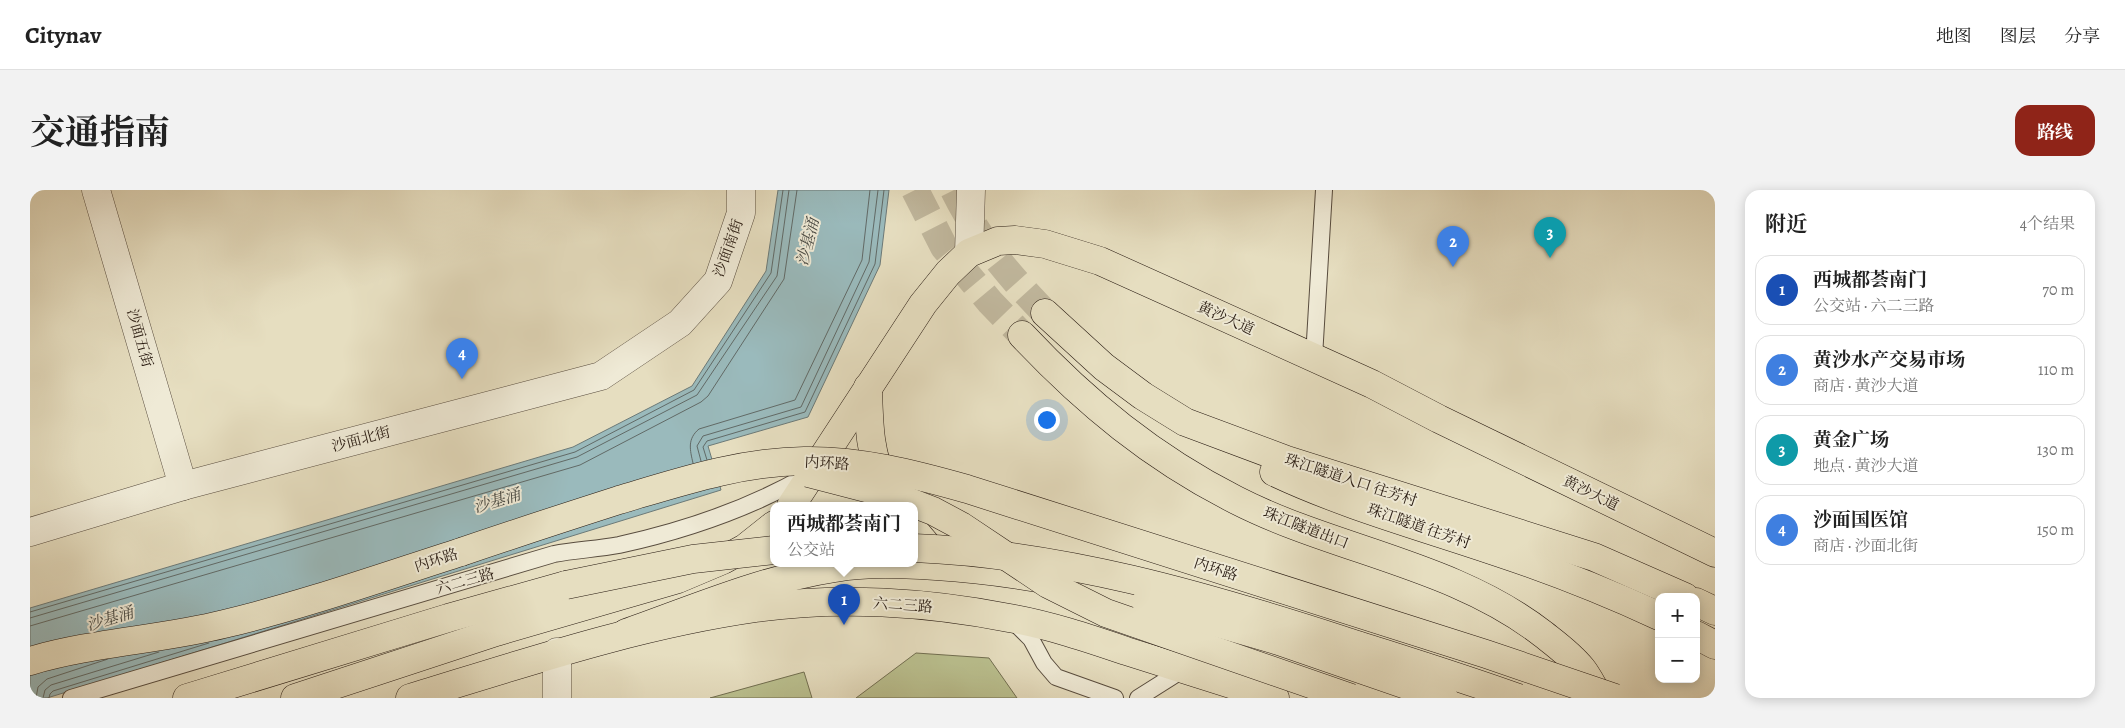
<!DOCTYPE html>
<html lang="zh">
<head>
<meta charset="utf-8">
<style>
	body { margin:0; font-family:Alegreya,"Noto Serif SC",serif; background:#f2f2f2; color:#222 }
	.controls { position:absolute; right:15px; bottom:15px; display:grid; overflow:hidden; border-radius:10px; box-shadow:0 2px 12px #0003 }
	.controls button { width:45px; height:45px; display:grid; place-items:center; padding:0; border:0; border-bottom:1px solid #e0e0e0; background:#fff; color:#222; font:25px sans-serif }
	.you { position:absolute; left:1016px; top:229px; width:18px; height:18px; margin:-12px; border:4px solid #fff; border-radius:50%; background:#1a73e8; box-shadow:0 0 0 8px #1a73e833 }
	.badge { display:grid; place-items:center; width:32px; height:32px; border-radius:50%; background:#8f2418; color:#fff; font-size:16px; font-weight:700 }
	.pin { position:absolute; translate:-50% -41px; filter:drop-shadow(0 1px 2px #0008) }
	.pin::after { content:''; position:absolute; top:26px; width:18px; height:15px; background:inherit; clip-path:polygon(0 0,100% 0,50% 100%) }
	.popup { position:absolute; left:740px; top:312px; width:148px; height:65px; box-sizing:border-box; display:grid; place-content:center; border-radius:10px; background:#fff; filter:drop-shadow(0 1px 4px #0005); font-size:16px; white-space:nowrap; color:#767676 }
	.popup b { font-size:19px; color:#222 }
	.popup::after { content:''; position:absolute; left:50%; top:100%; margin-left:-10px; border:10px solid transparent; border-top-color:#fff }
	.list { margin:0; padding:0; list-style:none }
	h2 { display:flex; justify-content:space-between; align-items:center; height:65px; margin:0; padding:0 20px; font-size:21px }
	h2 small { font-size:16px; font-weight:400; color:#767676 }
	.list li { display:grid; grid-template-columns:32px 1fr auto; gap:15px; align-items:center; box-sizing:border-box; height:70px; margin:0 10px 10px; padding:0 10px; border:1px solid #e0e0e0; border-radius:15px }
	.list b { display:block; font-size:19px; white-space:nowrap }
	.list p { margin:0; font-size:16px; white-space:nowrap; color:#767676 }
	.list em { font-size:16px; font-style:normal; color:#767676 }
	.map { position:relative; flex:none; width:1685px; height:508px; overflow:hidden; border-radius:15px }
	header { display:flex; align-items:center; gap:30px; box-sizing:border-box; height:70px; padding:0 25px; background:#fff; border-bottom:1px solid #e0e0e0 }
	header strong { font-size:24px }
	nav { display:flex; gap:28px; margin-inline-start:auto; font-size:18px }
	.intro { display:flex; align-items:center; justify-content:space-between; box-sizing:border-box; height:120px; padding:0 30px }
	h1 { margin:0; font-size:35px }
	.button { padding:12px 22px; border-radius:15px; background:#8f2418; color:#fff; font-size:18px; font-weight:700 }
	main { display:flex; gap:30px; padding:0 30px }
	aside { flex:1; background:#fff; border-radius:15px; box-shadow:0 2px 12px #0003 }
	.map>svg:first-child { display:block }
	.grass { fill:#bac08f; stroke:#716e50 }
	.water { fill:#9ababc; stroke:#6c7a78 }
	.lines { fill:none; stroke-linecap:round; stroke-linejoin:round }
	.shore { stroke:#616a67; stroke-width:1 }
	.highway-tunnel { stroke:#c0b79d; stroke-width:28; stroke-dasharray:28 14; stroke-linecap:butt }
	.lane-casing { stroke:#584c3e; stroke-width:18 }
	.street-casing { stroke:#584c3e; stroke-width:29 }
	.primary-casing { stroke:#281b12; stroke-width:29 }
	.highway-casing { stroke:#281b12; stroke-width:29 }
	.lane { stroke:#efead6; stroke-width:16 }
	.street { stroke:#efead6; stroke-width:28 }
	.primary { stroke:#e6dec0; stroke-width:28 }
	.highway { stroke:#e6dec0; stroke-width:28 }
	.highway-bridge-casing { stroke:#281b12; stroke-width:29; stroke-linecap:butt }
	.highway-bridge { stroke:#e6dec0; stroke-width:28 }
	.labels { text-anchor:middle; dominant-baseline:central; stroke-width:4; stroke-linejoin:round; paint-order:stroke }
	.street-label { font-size:15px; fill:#281b12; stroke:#efead6 }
	.water-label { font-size:16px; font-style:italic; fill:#4a4b45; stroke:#efead6 }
</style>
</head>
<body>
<header>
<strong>Citynav</strong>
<nav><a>地图</a><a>图层</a><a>分享</a></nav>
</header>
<div class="intro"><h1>交通指南</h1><a class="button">路线</a></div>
<main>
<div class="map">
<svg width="1685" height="508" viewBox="0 0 1685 508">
	<rect width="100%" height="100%" fill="#e6dec0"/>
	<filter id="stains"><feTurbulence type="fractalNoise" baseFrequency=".004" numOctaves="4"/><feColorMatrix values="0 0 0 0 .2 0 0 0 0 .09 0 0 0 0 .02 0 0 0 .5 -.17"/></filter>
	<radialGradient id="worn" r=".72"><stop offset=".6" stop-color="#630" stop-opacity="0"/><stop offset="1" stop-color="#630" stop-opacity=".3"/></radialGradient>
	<g class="grass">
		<path d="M886,463l73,5 28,40h-161z"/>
		<path d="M774,482l8,26h-102z"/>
	</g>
	<path class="water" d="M748,0h111l-9,75 -72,152 -100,29 13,44 -674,208h-17v-90l543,-161 119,-61 74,-115z"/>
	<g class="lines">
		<g class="shore">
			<path d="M677,270l-4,-13 4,-6 98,-29 70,-148 9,-74"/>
			<path d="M671,271l-4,-15 6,-10 98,-29 68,-145 9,-72"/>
			<path d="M663,273c-3,-13 -6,-24 6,-34l96,-29 67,-140 8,-70"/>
			<path d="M0,422l545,-160 119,-62 77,-117 12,-83"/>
			<path d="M0,428l547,-161 120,-62 80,-119 12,-86"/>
			<path d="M0,436l550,-161 121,-63 7,-6 76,-117 13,-89"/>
			<path d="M6,508l2,-11 9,-8 61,-20"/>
			<path d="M13,508l2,-8 6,-5 108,-33"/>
			<path d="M19,508l1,-4 3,-3 156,-48"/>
		</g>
		<g class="highway-tunnel">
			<path d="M885,0l29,57 46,55 32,33"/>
			<path d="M924,0c26,52 51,81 91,123"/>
		</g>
		<defs>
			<g id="lane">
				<path d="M1284,167l10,-167"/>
				<path d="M982,430l19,19 13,24 12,14 59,21"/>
				<path d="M41,508l483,-144c21,-4 43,-5 65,-9 64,-14 131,-37 187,-69"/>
				<path d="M1108,508l46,-29"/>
			</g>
			<g id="street">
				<path d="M66,0l87,296"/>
				<path d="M939,63l2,-63"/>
				<path d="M0,342l153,-46 418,-110 79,-53 38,-42 23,-68v-23"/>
				<path d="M527,508v-46"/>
			</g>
			<g id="primary">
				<path d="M761,316l132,-202 25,-31 21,-20 29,-12 17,-1 30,4 55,17 80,36 192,87 67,35 276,134"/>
				<path d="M265,508l201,-66 182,-53 45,-19 22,-12 29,-23"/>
				<path d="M380,508c115,-35 227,-73 346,-90 82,-12 172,-6 253,10 40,7 79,20 117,33 49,15 99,31 149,47"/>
			</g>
			<g id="highway">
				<path d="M1015,123l59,54 39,29 42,26 102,38 307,97 91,40"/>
				<path d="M992,145c64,68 131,123 214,165 100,51 217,64 307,134 14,11 28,21 39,35 7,9 12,20 18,29"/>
				<path d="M838,197c1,37 1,66 17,100"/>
				<path d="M1244,282c72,34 150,55 226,81 54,18 107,39 159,63"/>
				<path d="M884,340l28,33"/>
				<path d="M1666,412l19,9"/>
				<path d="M596,443c68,-24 137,-54 209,-65 33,-6 68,-4 101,-2 69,4 134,17 201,33"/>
				<path d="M1666,445l19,10"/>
				<path d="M0,471c64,-19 130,-21 194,-37 80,-19 159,-47 237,-72"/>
				<path d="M157,508l261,-80 118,-33"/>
			</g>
		</defs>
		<use href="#lane" class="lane-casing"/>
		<use href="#street" class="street-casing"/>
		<use href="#primary" class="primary-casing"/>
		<use href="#highway" class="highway-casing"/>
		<use href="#lane" class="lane"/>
		<use href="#street" class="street"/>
		<use href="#primary" class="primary"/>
		<use href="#highway" class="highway"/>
		<defs>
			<g id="highway-bridge">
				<path d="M778,283l81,21 44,17 28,15 87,58 58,29 245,85"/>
				<path d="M884,358c147,6 289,47 428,92 59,19 118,37 176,58"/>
				<path d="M431,362c53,-18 105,-35 158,-52 61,-18 120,-38 185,-39 56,-1 110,13 163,28l519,165 129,44"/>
				<path d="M536,395l127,-26 81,-9"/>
				<path d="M1116,412l133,39 165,57"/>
			</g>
		</defs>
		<use href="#highway-bridge" class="highway-bridge-casing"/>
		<use href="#highway-bridge" class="highway-bridge"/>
	</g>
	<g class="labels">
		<g class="street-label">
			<text transform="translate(698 58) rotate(-70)">沙面南街</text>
			<text transform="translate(1196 128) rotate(24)">黄沙大道</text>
			<text transform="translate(110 148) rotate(74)">沙面五街</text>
			<text transform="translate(331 249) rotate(-15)">沙面北街</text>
			<text transform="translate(797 273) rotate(3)">内环路</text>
			<text transform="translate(1321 290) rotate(18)">珠江隧道入口 往芳村</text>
			<text transform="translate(1561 303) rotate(26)">黄沙大道</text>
			<text transform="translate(1389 336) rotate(19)">珠江隧道 往芳村</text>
			<text transform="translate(1276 338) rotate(21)">珠江隧道出口</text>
			<text transform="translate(406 370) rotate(-18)">内环路</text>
			<text transform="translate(1186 379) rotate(18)">内环路</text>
			<text transform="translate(435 391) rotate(-16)">六二三路</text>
			<text transform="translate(873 415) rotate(4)">六二三路</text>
		</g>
		<g class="water-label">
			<text transform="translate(778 52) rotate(-76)">沙基涌</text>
			<text transform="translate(467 311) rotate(-17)">沙基涌</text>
			<text transform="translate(80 429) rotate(-17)">沙基涌</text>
		</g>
	</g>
	<rect width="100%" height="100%" filter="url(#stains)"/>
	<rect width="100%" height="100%" fill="url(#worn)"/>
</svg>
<div class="controls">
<button>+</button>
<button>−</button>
</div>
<div class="you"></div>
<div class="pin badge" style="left:814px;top:435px;background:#1a4fb4">1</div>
<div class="popup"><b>西城都荟南门</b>公交站</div>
<div class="pin badge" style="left:1423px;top:77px;background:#3f7fe0">2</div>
<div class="pin badge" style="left:1520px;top:68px;background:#0f9aa8">3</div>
<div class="pin badge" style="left:432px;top:189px;background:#3f7fe0">4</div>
</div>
<aside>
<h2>附近<small>4个结果</small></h2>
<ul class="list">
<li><span class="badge" style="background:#1a4fb4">1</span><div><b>西城都荟南门</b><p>公交站 · 六二三路</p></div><em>70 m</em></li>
<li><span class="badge" style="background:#3f7fe0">2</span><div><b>黄沙水产交易市场</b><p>商店 · 黄沙大道</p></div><em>110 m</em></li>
<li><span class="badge" style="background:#0f9aa8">3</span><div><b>黄金广场</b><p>地点 · 黄沙大道</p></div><em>130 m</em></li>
<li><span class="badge" style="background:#3f7fe0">4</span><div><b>沙面国医馆</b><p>商店 · 沙面北街</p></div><em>150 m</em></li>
</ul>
</aside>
</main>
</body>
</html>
